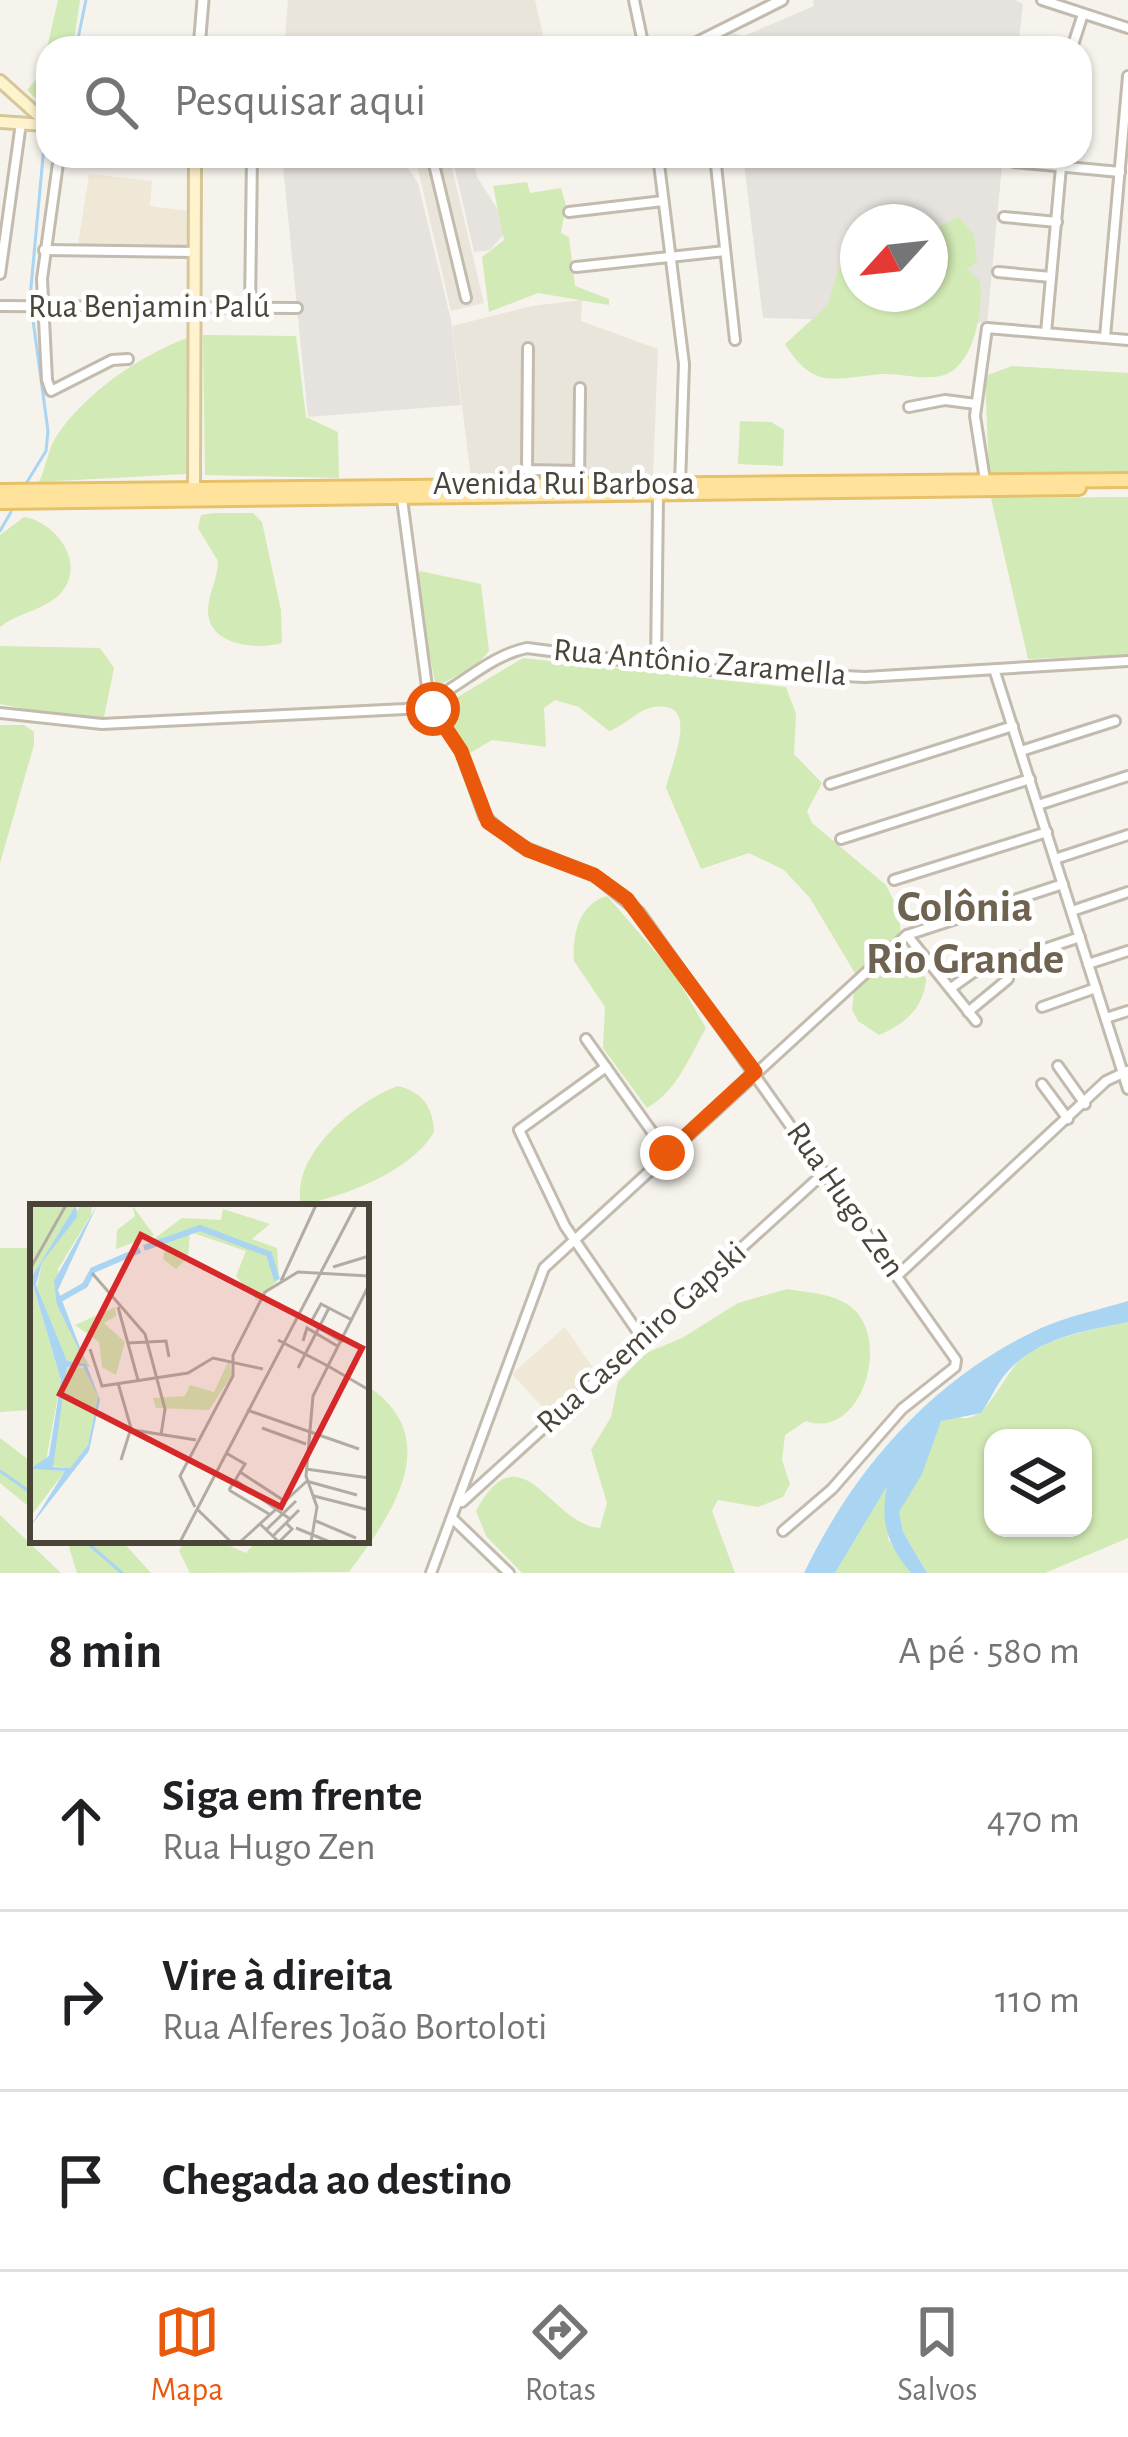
<!DOCTYPE html>
<html lang="pt">
<head>
<meta charset="utf-8">
<style>
	body { margin:0; font-family:"Alegreya Sans",sans-serif; background:#f2f2f2; color:#202124 }
	.controls { position:absolute; right:36px; bottom:36px; display:grid; overflow:hidden; border-radius:24px; box-shadow:0 3px 9px #0004 }
	.controls button { width:108px; height:108px; display:grid; place-items:center; padding:0; border:0; border-bottom:3px solid #e0e0e0; background:#fff; color:#202124; font:60px sans-serif }
	.compass { position:absolute; left:840px; top:204px; width:108px; height:108px; border-radius:50%; background:#fff; box-shadow:0 3px 9px #0004; rotate:243deg }
	.stop { position:absolute; width:36px; height:36px; margin:-27px; border:9px solid #ea580c; border-radius:50%; background:#fff }
	.stop.end { background:#ea580c; border-color:#fff; box-shadow:0 3px 12px #0008 }
	.list { margin:0; padding:0; list-style:none }
	h2 { display:flex; justify-content:space-between; align-items:center; height:156px; margin:0; padding:0 48px; font-size:51px }
	h2 small { font-size:39px; font-weight:400; color:#757577 }
	.list li { display:grid; grid-template-columns:78px 1fr auto; gap:36px; align-items:center; box-sizing:border-box; height:180px; padding:0 48px; border-top:3px solid #e0e0e0 }
	.list b { display:block; font-size:45px; white-space:nowrap }
	.list p { margin:0; font-size:39px; white-space:nowrap; color:#757577 }
	.list em { font-size:39px; font-style:normal; color:#757577 }
	.icon { flex:none; width:66px; height:66px; fill:none; stroke:currentColor; stroke-width:2; stroke-linecap:round; stroke-linejoin:round }
	.map { position:relative; flex:none; width:1128px; height:1573px; overflow:hidden }
	.search { position:absolute; background:#fff; box-shadow:0 3px 9px #0004; left:36px; right:36px; top:36px; height:132px; display:flex; align-items:center; gap:30px; box-sizing:border-box; padding:0 42px; border-radius:36px; color:#757577; font-size:45px }
	.sheet { height:696px; background:#fff }
	nav { display:flex; justify-content:space-around; align-items:center; box-sizing:border-box; height:168px; border-top:3px solid #e0e0e0; background:#fff; font-size:33px; color:#757577 }
	nav a { display:grid; justify-items:center; gap:6px }
	nav .on { color:#ea580c }
	.map>svg:first-child { display:block }
	.residential { fill:#eae5da }
	.industrial { fill:#e6e2dd; fill-rule:evenodd }
	.education { fill:#efe8d6 }
	.green { fill:#d2eab5; fill-rule:evenodd }
	.water { fill:#a9d4f2 }
	.lines { fill:none; stroke-linecap:round; stroke-linejoin:round }
	.stream { stroke:#a9d4f2; stroke-width:3 }
	.minor-casing { stroke:#c2bbae; stroke-width:14 }
	.tertiary-casing { stroke:#c2bbae; stroke-width:15 }
	.secondary-casing { stroke:#d6c79b; stroke-width:16 }
	.primary-casing { stroke:#e6c16a; stroke-width:18 }
	.minor { stroke:#fff; stroke-width:8 }
	.tertiary { stroke:#fff; stroke-width:9 }
	.secondary { stroke:#fff3cd; stroke-width:10 }
	.primary { stroke:#ffe39c; stroke-width:12 }
	.route { stroke:#ea580c; stroke-width:15 }
	.labels { text-anchor:middle; dominant-baseline:central; stroke-width:10; stroke-linejoin:round; paint-order:stroke }
	.street-label { font-size:33px; fill:#4b4439; stroke:#fff }
	.district-label { font-size:45px; font-weight:bold; fill:#6e6250; stroke:#fff }
	.inset-river { fill:none; stroke:#a9d4f2; stroke-width:6 }
	.inset-road { fill:none; stroke:#b2ada4; stroke-width:3 }
	.view { fill:#d62828; fill-opacity:0.15; stroke:#d62828; stroke-width:6 }
	.inset-edge { fill:none; stroke:#4b4439; stroke-width:6 }
</style>
</head>
<body>
<div class="map">
<svg width="1128" height="1573" viewBox="0 0 1128 1573">
	<rect width="100%" height="100%" fill="#f6f3ec"/>
	<g class="residential">
		<path d="M288,0h247l8,35 -18,4 1,9h-242z"/>
		<path d="M415,156h34l35,147 -33,8z"/>
		<path d="M582,300l-1,21 77,28 -5,127 -182,2 -19,-152 80,-20z"/>
	</g>
	<g class="industrial">
		<path d="M813,0h202l8,4 -5,44h-287l-8,-17 21,5 70,-30z"/>
		<path d="M282,156l121,5 15,22 33,137 10,85 -153,12z"/>
		<path d="M452,156h21l4,21 23,36 4,21 -14,16 -16,2z"/>
		<path d="M743,156h260l-16,167 -224,-5zM858,222h72v72h-72z"/>
	</g>
	<g class="education">
		<path d="M89,174l63,7 -2,25 39,5 -1,35 -110,-1z"/>
		<path d="M565,1327l30,44 -47,42 -36,-39z"/>
	</g>
	<g class="green">
		<path d="M58,0h22l-7,48h-25l-3,59 -18,-17 14,-16z"/>
		<path d="M527,182l3,11 31,-5 5,17 -5,28 8,4 6,49 34,13v6l-71,-12 -49,19 -7,-55 22,-17 -11,-54z"/>
		<path d="M958,217l16,17 3,28 -10,7 13,12c3,27 -4,79 -33,93 -17,8 -46,-1 -65,0 -48,4 -68,17 -97,-30l43,-39 10,-35 20,-17v41h72v-63z"/>
		<path d="M203,335l93,1 10,81 32,15 1,46 -134,-3z"/>
		<path d="M187,338l-1,136 -147,8c7,-14 9,-34 17,-45 29,-44 83,-81 131,-99z"/>
		<path d="M1012,366l116,7v98l-139,2 -4,-97z"/>
		<path d="M740,421l31,1 13,8 -1,36 -45,-2z"/>
		<path d="M1128,497v158l-100,4 -37,-161z"/>
		<path d="M214,513h39l9,9 19,88 1,33c-24,7 -74,3 -74,-32 0,-17 10,-32 10,-50l-20,-33 3,-13z"/>
		<path d="M24,517c32,5 65,48 35,78 -15,15 -42,18 -59,32v-92z"/>
		<path d="M420,571l61,13 8,67 -12,14 -41,22 -20,-98z"/>
		<path d="M0,646l100,2 14,20 -10,49h-37l-67,-13z"/>
		<path d="M523,658l263,29 10,27 -2,40 28,29 -15,28 5,12 74,62 12,24 5,42 23,27c-1,29 -22,47 -47,57l-21,-14 -6,-11 4,-35 -46,-77 -26,-28 -35,-17 -48,16 -35,-81c2,-17 38,-89 -12,-81 -16,2 -29,19 -45,24l-30,-24 -24,-7 -11,8 2,39 -54,-7 -22,13 -25,-37 1,-12z"/>
		<path d="M0,725h24l10,7v13l-34,118z"/>
		<path d="M607,896l67,77 32,55c-17,29 -28,62 -59,80l-44,-60 2,-41 -31,-46c-2,-26 5,-57 33,-65z"/>
		<path d="M398,1086c25,6 35,22 36,46 -23,40 -90,64 -133,73 -11,-50 55,-104 97,-119z"/>
		<path d="M0,1248h33l-3,162 -30,2z"/>
		<path d="M787,1289c22,4 46,4 64,18 41,31 11,134 -45,114l-21,14 -3,25 8,24 -7,13 -25,10 -40,-7 -6,11 23,62h-213l-36,-37 -10,-25c46,-85 75,15 124,17l7,-25 -16,-53 20,-33 7,-35 28,-29 36,-15 56,-35z"/>
		<path d="M1128,1322v216l-83,35h-118l-24,-41 -4,-20 42,-91 7,-5c7,0 13,3 20,2 24,-4 37,-49 58,-63 30,-19 68,-26 102,-33zM993,1438h90v90h-90z"/>
		<path d="M366,1385c82,53 24,132 -17,187l-159,1 -11,-22 6,-11h31l30,13 11,-13h109z"/>
		<path d="M0,1438l33,25v47l-33,-27z"/>
		<path d="M890,1480l-2,59 23,34h-76z"/>
		<path d="M0,1515l61,58h-61z"/>
		<path d="M75,1540h46l30,33h-74l-8,-26z"/>
	</g>
	<path class="water" d="M1128,1301v21c-39,8 -85,15 -115,44 -15,13 -21,32 -32,47l-40,8 -19,53 -23,38 4,20 24,41h-16c-24,-29 -31,-51 -24,-87l-52,87h-31c50,-104 128,-194 235,-244 28,-13 60,-19 89,-28z"/>
	<g class="lines">
		<g class="stream">
			<path d="M76,48l10,-48"/>
			<path d="M48,114v-2"/>
			<path d="M27,482l19,-31 2,-20 -18,-133 15,-163"/>
			<path d="M0,531l11,-19"/>
			<path d="M0,1471l33,23"/>
			<path d="M84,1540l38,33"/>
		</g>
		<defs>
			<g id="minor">
				<path d="M634,0l10,48"/>
				<path d="M1042,0l86,28"/>
				<path d="M1072,48l11,-34"/>
				<path d="M59,156l-17,123 5,101 4,11 61,-31 16,-1"/>
				<path d="M432,156l34,142"/>
				<path d="M658,156l26,208 -4,120"/>
				<path d="M715,156l20,184"/>
				<path d="M563,157l5,-1"/>
				<path d="M1014,162l106,10"/>
				<path d="M569,212l94,-11"/>
				<path d="M1004,217l53,5"/>
				<path d="M44,250l150,2"/>
				<path d="M576,267l149,-16"/>
				<path d="M998,272l53,5"/>
				<path d="M0,274l21,-151"/>
				<path d="M0,306l297,2"/>
				<path d="M250,308l2,-152"/>
				<path d="M1046,333l16,-177"/>
				<path d="M1105,337l23,-261"/>
				<path d="M528,348l-1,122 52,1"/>
				<path d="M909,407l36,-7 31,4"/>
				<path d="M985,480l-10,-64 12,-88 141,12"/>
				<path d="M579,485l1,-97"/>
				<path d="M402,499l27,203 32,49 23,65 35,29 75,30 46,38 316,447 -1,7 -53,42 -70,80 -49,42"/>
				<path d="M656,665l2,-170"/>
				<path d="M995,672l133,417"/>
				<path d="M0,713l102,11 303,-15c45,-9 77,-52 122,-61l163,21 175,8 263,-16"/>
				<path d="M1021,751l94,-30"/>
				<path d="M830,784l183,-58"/>
				<path d="M1038,805l90,-29"/>
				<path d="M841,839l189,-60"/>
				<path d="M1055,859l73,-24"/>
				<path d="M894,880l153,-48"/>
				<path d="M1072,911l56,-19"/>
				<path d="M907,935l69,86"/>
				<path d="M1006,962l74,-25"/>
				<path d="M1088,964l40,-13"/>
				<path d="M951,988l41,-29"/>
				<path d="M1042,1007l54,-19"/>
				<path d="M968,1012l40,-33"/>
				<path d="M1106,1018l22,-7"/>
				<path d="M586,1039l81,114"/>
				<path d="M1058,1066l27,38"/>
				<path d="M606,1067l-87,63 46,96 77,112"/>
				<path d="M1042,1084l26,35"/>
				<path d="M898,1275l208,-194 21,-10"/>
				<path d="M462,1502l363,-330"/>
				<path d="M454,1520l55,53"/>
				<path d="M431,1573l113,-305 363,-333 156,-51"/>
			</g>
			<g id="tertiary">
				<path d="M199,48l4,-48"/>
				<path d="M686,48l96,-48"/>
			</g>
			<g id="secondary">
				<path d="M0,81l48,43"/>
				<path d="M0,122l45,3"/>
				<path d="M194,495l1,-339"/>
			</g>
			<g id="primary">
				<path d="M0,491l1128,-11"/>
				<path d="M0,502l1079,-14"/>
			</g>
		</defs>
		<use href="#minor" class="minor-casing"/>
		<use href="#tertiary" class="tertiary-casing"/>
		<use href="#secondary" class="secondary-casing"/>
		<use href="#primary" class="primary-casing"/>
		<use href="#minor" class="minor"/>
		<use href="#tertiary" class="tertiary"/>
		<use href="#secondary" class="secondary"/>
		<use href="#primary" class="primary"/>
	</g>
	<g class="lines">
		<path class="route" d="M433,709l28,42 27,71 40,28 66,25 33,24 128,173 -88,81"/>
	</g>
	<g class="labels">
		<g class="street-label">
			<text x="149" y="307">Rua Benjamin Palú</text>
			<text x="564" y="484">Avenida Rui Barbosa</text>
			<text transform="translate(700 663) rotate(5)">Rua Antônio Zaramella</text>
			<text transform="translate(845 1200) rotate(55)">Rua Hugo Zen</text>
			<text transform="translate(642 1338) rotate(-42)">Rua Casemiro Gapski</text>
		</g>
		<g class="district-label">
			<text x="965" y="907">Colônia<tspan x="965" dy="52">Rio Grande</tspan></text>
		</g>
	</g>
	<g transform="translate(30 1204)">
		<rect width="339" height="339" fill="#f6f3ec"/>
		<path d="M0,1h46l-45,73 30,102 -16,86h-15zM51,1h11l-1,10 -33,54 -1,36 33,62 -23,-6 -30,-73 5,-26zM102,1l22,30 -38,14 1,-19 18,-14zM193,5l47,15 -18,15 25,9 2,31 -22,22 -21,-25 10,-25 -56,-19 -2,25 -12,12 -13,-10 3,-16 -23,4 39,-29 39,2zM85,103l1,9 -12,7 21,19 -9,33 -14,-8 -3,-25 -24,-17zM199,156l3,15 -23,35 -53,-2 -3,-10 32,-2 5,-11 24,7zM37,162l19,2 12,28 -10,49 -18,23 -20,-2zM0,265l35,2 -35,46z" fill="#d2eab5"/>
		<path d="M46,1l1,12 -35,45 -6,23 31,76 19,3 -29,-59 -3,-24 43,-76 -39,85 42,110 -11,51 -59,76 35,-56 -35,-2 19,-13 12,-76 -30,-102zM53,162l15,30 -10,49 -18,23 -17,-1 14,-100z" fill="#a9d4f2" fill-rule="evenodd"/>
		<path class="inset-river" d="M114,44l56,-20 69,26 8,26M27,97l28,-16 8,-15 47,-20"/>
		<path class="inset-road" d="M303,63l36,-11M0,65l36,-64M62,69l53,61 20,75 -4,26M251,77l35,-76M88,103l20,73M263,109l50,29M281,118l10,-18 31,16M248,136l50,26 41,-81M273,137l4,-13 32,19M98,139l38,-2 3,16M60,145l12,37 86,-13 25,-15 50,11M268,164l31,-60M88,179l13,45 -10,32M217,206l112,39M232,224l44,16M97,225l69,11M196,249l19,11 -16,26M276,265l63,9M210,268l43,28M205,276l55,39M276,277l51,14M199,286l40,24M284,292l55,14M165,303l-15,-31 53,-100v-21l32,-63 33,-20 71,4M167,305l34,33M286,317l40,17M230,320l19,18 13,-13 -6,-6M266,324l34,14M236,326l30,-29M243,332l26,-26M150,338l176,-337M210,338l67,-61M281,338l6,-35 -11,-31 7,-80 15,-30 41,24"/>
		<path class="view" d="M111,31l221,113 -81,159 -221,-113z"/>
		<rect width="339" height="339" class="inset-edge"/>
	</g>
</svg>
<div class="controls">
<button><svg class="icon" aria-label="layers" viewBox="0 0 24 24"><path d="M12 4l9 5-9 5-9-5zM3 14l9 5 9-5"/></svg></button>
</div>
<svg class="compass" viewBox="-18 -18 36 36"><path d="M0-13l5 13h-10z" fill="#e53935"/><path d="M0 13l5-13h-10z" fill="#757577"/></svg>
<div class="stop" style="left:433px;top:709px"></div>
<div class="stop end" style="left:667px;top:1153px"></div>
<div class="search"><svg class="icon" aria-label="search" viewBox="0 0 24 24"><circle cx="10" cy="10" r="6"/><path d="M15 15l6 6"/></svg>Pesquisar aqui</div>
</div>
<section class="sheet">
<h2>8 min<small>A pé · 580 m</small></h2>
<ul class="list">
<li><svg class="icon" aria-label="ahead" viewBox="0 0 24 24"><path d="M12 20V5M6 11l6-6 6 6"/></svg><div><b>Siga em frente</b><p>Rua Hugo Zen</p></div><em>470 m</em></li>
<li><svg class="icon" aria-label="right" viewBox="0 0 24 24"><path d="M7 20v-9h11M14 6l5 5-5 5"/></svg><div><b>Vire à direita</b><p>Rua Alferes João Bortoloti</p></div><em>110 m</em></li>
<li><svg class="icon" aria-label="arrive" viewBox="0 0 24 24"><path d="M6 21V4h12l-3 4 3 4H6"/></svg><div><b>Chegada ao destino</b></div></li>
</ul>
</section>
<nav>
<a class="on"><svg class="icon" aria-label="map" viewBox="0 0 24 24"><path d="M3 6l6-2 6 2 6-2v14l-6 2-6-2-6 2zM9 4v14M15 6v14"/></svg>Mapa</a>
<a><svg class="icon" aria-label="directions" viewBox="0 0 24 24"><path d="M12 3l9 9-9 9-9-9zM9 14v-3h6M13 9l2 2-2 2"/></svg>Rotas</a>
<a><svg class="icon" aria-label="saved" viewBox="0 0 24 24"><path d="M7 4h10v16l-5-4-5 4z"/></svg>Salvos</a>
</nav>
</body>
</html>
